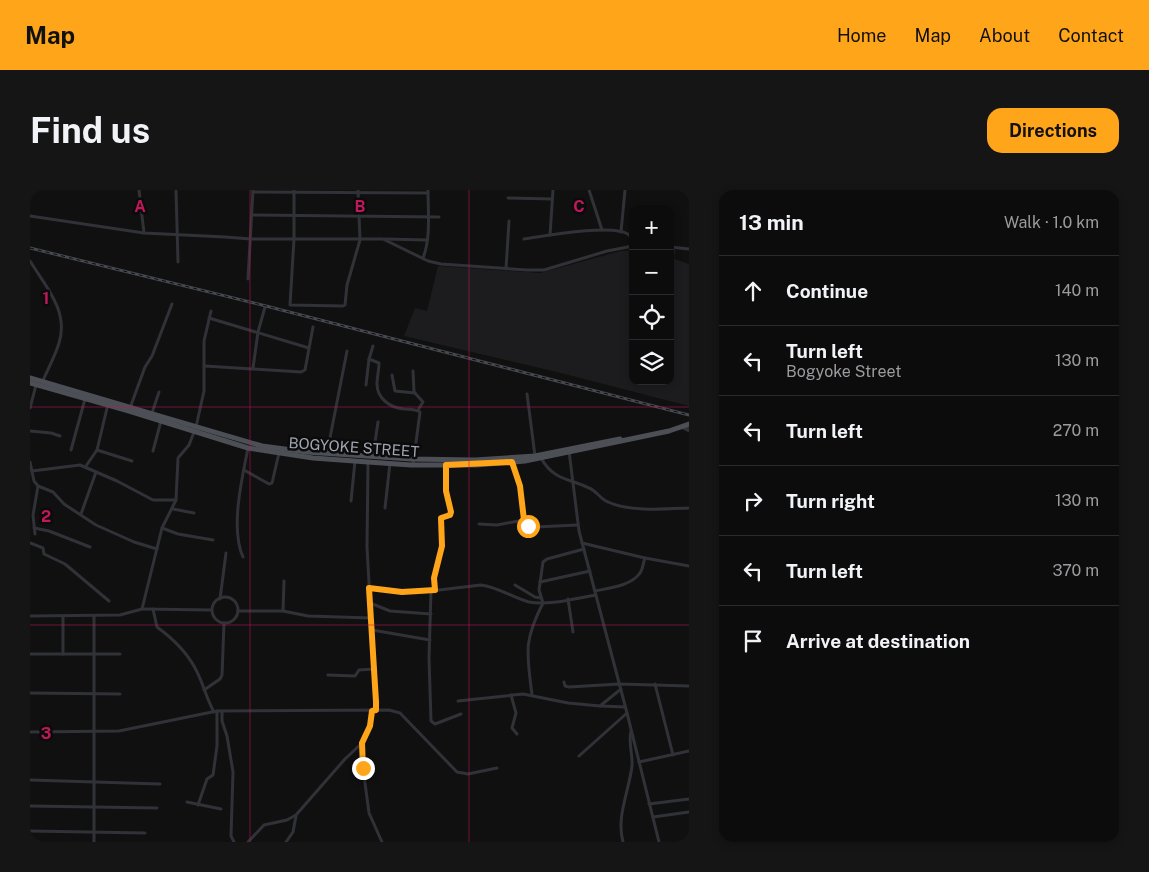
<!DOCTYPE html>
<html lang="en">
<head>
<meta charset="utf-8">
<style>
	body { margin:0; font-family:"Public Sans",sans-serif; background:#151516; color:#f1f3f6 }
	.controls { position:absolute; right:15px; top:15px; display:grid; overflow:hidden; border-radius:10px; box-shadow:0 2px 8px #0003 }
	.controls button { width:45px; height:45px; display:grid; place-items:center; padding:0; border:0; border-bottom:1px solid #2c2c2e; background:#0c0c0d; color:#f1f3f6; font:25px sans-serif }
	.stop { position:absolute; width:15px; height:15px; margin:-11px; border:4px solid #ffa51a; border-radius:50%; background:#fff }
	.stop.end { background:#ffa51a; border-color:#fff; box-shadow:0 1px 5px #0008 }
	.list { margin:0; padding:0; list-style:none }
	h2 { display:flex; justify-content:space-between; align-items:center; height:65px; margin:0; padding:0 20px; font-size:21px }
	h2 small { font-size:16px; font-weight:400; color:#9a9b9d }
	.list li { display:grid; grid-template-columns:32px 1fr auto; gap:15px; align-items:center; box-sizing:border-box; height:70px; padding:0 20px; border-top:1px solid #2c2c2e }
	.list b { display:block; font-size:19px; white-space:nowrap }
	.list p { margin:0; font-size:16px; white-space:nowrap; color:#9a9b9d }
	.list em { font-size:16px; font-style:normal; color:#9a9b9d }
	.icon { flex:none; width:28px; height:28px; fill:none; stroke:currentColor; stroke-width:2; stroke-linecap:round; stroke-linejoin:round }
	.map { position:relative; flex:none; width:659px; height:652px; overflow:hidden; border-radius:15px }
	header { display:flex; align-items:center; gap:30px; box-sizing:border-box; height:70px; padding:0 25px; background:#ffa51a; color:#111 }
	header strong { font-size:24px }
	nav { display:flex; gap:28px; margin-inline-start:auto; font-size:18px }
	.intro { display:flex; align-items:center; justify-content:space-between; box-sizing:border-box; height:120px; padding:0 30px }
	h1 { margin:0; font-size:35px }
	.button { padding:12px 22px; border-radius:15px; background:#ffa51a; color:#111; font-size:18px; font-weight:700 }
	main { display:flex; gap:30px; padding:0 30px }
	aside { flex:1; background:#0c0c0d; border-radius:15px; box-shadow:0 2px 8px #0003 }
	.map>svg:first-child { display:block }
	.built { fill:#1c1c1e }
	.lines { fill:none; stroke-linecap:round; stroke-linejoin:round }
	.minor { stroke:#303237; stroke-width:3 }
	.tertiary { stroke:#303237; stroke-width:4.5 }
	.primary { stroke:#4c4f56; stroke-width:5 }
	.rail-casing { stroke:#45484e; stroke-width:3 }
	.rail { stroke:#0b0b0c; stroke-width:1; stroke-dasharray:4; stroke-linecap:butt }
	.route { stroke:#ffa51a; stroke-width:6 }
	.grid { fill:none; stroke:#c2185b; stroke-width:1; stroke-opacity:0.55 }
	.labels { text-anchor:middle; dominant-baseline:central; stroke-width:5; stroke-linejoin:round; paint-order:stroke }
	.street-label { font-size:15px; fill:#a0a7b3; stroke:#0b0b0c }
	.grid-label { font-size:16px; text-anchor:middle; font-weight:bold; fill:#c2185b; stroke:#0b0b0c; stroke-width:5; stroke-linejoin:round; paint-order:stroke }
</style>
</head>
<body>
<header>
<strong>Map</strong>
<nav><a>Home</a><a>Map</a><a>About</a><a>Contact</a></nav>
</header>
<div class="intro"><h1>Find us</h1><a class="button">Directions</a></div>
<main>
<div class="map">
<svg width="659" height="652" viewBox="0 0 659 652">
	<rect width="100%" height="100%" fill="#101011"/>
	<path class="built" d="M640,59l6,1 -2,9 15,5v142l-136,-35 -149,-35 11,-28 12,3 11,-45 102,7 81,-22 12,-1v131h37z"/>
	<g class="lines">
		<g class="minor">
			<path d="M109,0l5,43"/>
			<path d="M146,0l2,72"/>
			<path d="M264,0v49l-4,66 53,1 2,-1 2,-20 13,-45 -2,-50"/>
			<path d="M559,0l13,40"/>
			<path d="M223,2l175,1"/>
			<path d="M478,8l44,1"/>
			<path d="M223,25l186,2"/>
			<path d="M0,26l114,17 81,4 26,2h132l45,22 13,3 86,6h17l63,-19 26,-5"/>
			<path d="M591,42l4,-42"/>
			<path d="M520,45l3,-45"/>
			<path d="M355,49l42,1"/>
			<path d="M494,49c20,-3 91,-16 105,-4 3,3 3,4 4,7"/>
			<path d="M640,57l19,2"/>
			<path d="M393,68c8,-20 5,-47 5,-68"/>
			<path d="M0,71c16,26 39,50 29,82 -4,14 -12,27 -17,40"/>
			<path d="M476,79l3,-48"/>
			<path d="M218,89l5,-89"/>
			<path d="M179,128l100,30"/>
			<path d="M339,169l10,4c0,7 -2,14 -2,21 0,15 14,24 27,25 6,0 11,0 16,3l-7,53"/>
			<path d="M175,176l96,6 4,-2 8,-43"/>
			<path d="M223,178l5,-36 7,-25"/>
			<path d="M383,181l1,21 9,10 -5,8"/>
			<path d="M362,185l3,16 20,2"/>
			<path d="M336,195l3,-26 4,-13"/>
			<path d="M497,204l8,62"/>
			<path d="M0,218l6,-23"/>
			<path d="M100,218l15,-41 7,-11 20,-52"/>
			<path d="M122,223l7,-21"/>
			<path d="M0,241l21,2 9,3"/>
			<path d="M41,260l14,-51"/>
			<path d="M67,260l35,11"/>
			<path d="M123,261l8,-30"/>
			<path d="M539,261l10,80 48,182 32,129"/>
			<path d="M297,263l20,-102"/>
			<path d="M343,266l5,-34"/>
			<path d="M511,268c13,23 28,20 48,30 8,3 11,11 19,14 21,10 58,7 81,6"/>
			<path d="M0,272l4,19 4,5 -5,29 2,19"/>
			<path d="M338,272l-1,85 9,163"/>
			<path d="M482,272l8,24 6,38 9,3 43,-2"/>
			<path d="M56,276l11,-16 11,-46"/>
			<path d="M214,280l25,14 3,-1 7,-30"/>
			<path d="M2,281l48,-6 37,16 36,19h23"/>
			<path d="M8,296l15,6 11,12 32,21 38,17 23,7"/>
			<path d="M321,311l4,-40"/>
			<path d="M355,318l5,-45"/>
			<path d="M143,319l21,4"/>
			<path d="M51,324l15,-42"/>
			<path d="M449,334l18,1 27,-5"/>
			<path d="M4,338l15,3 41,16"/>
			<path d="M132,338l16,6 35,6"/>
			<path d="M0,353l13,5 1,6 21,10 44,37"/>
			<path d="M552,353l63,15 44,8"/>
			<path d="M213,367c-13,-29 -1,-78 5,-109"/>
			<path d="M510,392l50,-11"/>
			<path d="M485,395l20,12 6,1"/>
			<path d="M339,398l33,4h20l59,-7c17,2 32,13 48,17 19,4 48,-4 67,-7"/>
			<path d="M405,400l-1,-12 8,-32 -1,-28 9,-3 1,-4 -5,-20v-26"/>
			<path d="M401,401l-2,67 2,63 4,3 26,-10"/>
			<path d="M565,401c14,-3 36,-5 45,-18 3,-4 3,-10 5,-15"/>
			<circle cx="195" cy="420" r="13"/>
			<path d="M190,409l6,-46"/>
			<path d="M538,409l5,33"/>
			<path d="M340,413l20,8 41,3"/>
			<path d="M112,419l69,1"/>
			<path d="M123,419l4,18c15,11 29,24 38,41 8,14 11,30 19,44"/>
			<path d="M208,421h45l1,-30"/>
			<path d="M253,421l25,5 63,2"/>
			<path d="M0,426l90,-1 22,-6 20,-81 14,-28 2,-42 11,-13 7,-18 8,-36v-50l7,-30"/>
			<path d="M342,440l58,10"/>
			<path d="M0,464h90"/>
			<path d="M33,464v-38"/>
			<path d="M298,485l27,1 4,-6 15,-1"/>
			<path d="M534,492l1,4 4,1 50,-3 70,2"/>
			<path d="M625,494l18,71"/>
			<path d="M591,499l-21,17 25,1"/>
			<path d="M174,500l16,-11 2,-4 2,-52"/>
			<path d="M0,503l90,1"/>
			<path d="M481,505l5,18 -4,15 5,6"/>
			<path d="M502,505c-5,-42 -9,-53 11,-92l-4,-13 4,-28 4,-3 37,-10"/>
			<path d="M428,511l65,-7 45,9 32,3"/>
			<path d="M192,521v10l5,15 6,36 -2,64 3,6"/>
			<path d="M342,521l-3,15 -7,17 1,25 6,45 13,29"/>
			<path d="M0,542l89,-1 98,-20 172,-1 11,3 57,59 11,2 29,-6"/>
			<path d="M549,566l48,-43"/>
			<path d="M609,572l50,-11"/>
			<path d="M0,590l130,4"/>
			<path d="M157,612l34,7"/>
			<path d="M619,614l40,-5"/>
			<path d="M168,615l9,-26 6,-4 4,-29v-35"/>
			<path d="M0,616l127,2"/>
			<path d="M623,627l36,-5"/>
			<path d="M0,641l115,2"/>
			<path d="M64,652v-226"/>
			<path d="M218,652l16,-17 23,-5 9,-5 49,-56 17,-16"/>
			<path d="M256,652l7,-10 3,-16"/>
			<path d="M593,652c-7,-25 6,-51 9,-76 1,-12 -4,-23 -1,-35"/>
		</g>
		<path class="tertiary" d="M653,237l6,3"/>
		<g class="primary">
			<path d="M0,188l232,68 45,6 104,7 64,1 60,-4 85,-17"/>
			<path d="M0,193l99,28 119,37 65,10 55,4 43,3h65l49,-4 144,-30 20,-7"/>
		</g>
		<defs>
			<path id="rail" d="M0,58l236,58 423,109"/>
		</defs>
		<use href="#rail" class="rail-casing"/>
		<use href="#rail" class="rail"/>
	</g>
	<g class="lines">
		<path class="route" d="M333,578l-1,-25 8,-17 2,-15 4,-1v-8l-7,-114 33,4 33,-2 -1,-12 8,-32 -1,-28 9,-3 1,-3 -5,-21v-26l66,-3 8,24 4,34 4,6"/>
	</g>
	<path class="grid" d="M220,0v652M439,0v652M0,217h659M0,435h659"/>
	<g class="labels">
		<g class="street-label">
			<text transform="translate(324 257) rotate(4)">BOGYOKE STREET</text>
		</g>
	</g>
	<g class="grid-label">
		<text x="110" y="22">A</text>
		<text x="330" y="22">B</text>
		<text x="549" y="22">C</text>
		<text x="16" y="114">1</text>
		<text x="16" y="332">2</text>
		<text x="16" y="549">3</text>
	</g>
</svg>
<div class="controls">
<button>+</button>
<button>−</button>
<button><svg class="icon" aria-label="locate" viewBox="0 0 24 24"><circle cx="12" cy="12" r="6"/><path d="M12 2v4M12 18v4M2 12h4M18 12h4"/></svg></button>
<button><svg class="icon" aria-label="layers" viewBox="0 0 24 24"><path d="M12 4l9 5-9 5-9-5zM3 14l9 5 9-5"/></svg></button>
</div>
<div class="stop" style="left:498px;top:336px"></div>
<div class="stop end" style="left:333px;top:578px"></div>
</div>
<aside>
<h2>13 min<small>Walk · 1.0 km</small></h2>
<ul class="list">
<li><svg class="icon" aria-label="ahead" viewBox="0 0 24 24"><path d="M12 20V5M6 11l6-6 6 6"/></svg><div><b>Continue</b></div><em>140 m</em></li>
<li><svg class="icon" aria-label="left" viewBox="0 0 24 24"><path d="M17 20v-9H6M10 6l-5 5 5 5"/></svg><div><b>Turn left</b><p>Bogyoke Street</p></div><em>130 m</em></li>
<li><svg class="icon" aria-label="left" viewBox="0 0 24 24"><path d="M17 20v-9H6M10 6l-5 5 5 5"/></svg><div><b>Turn left</b></div><em>270 m</em></li>
<li><svg class="icon" aria-label="right" viewBox="0 0 24 24"><path d="M7 20v-9h11M14 6l5 5-5 5"/></svg><div><b>Turn right</b></div><em>130 m</em></li>
<li><svg class="icon" aria-label="left" viewBox="0 0 24 24"><path d="M17 20v-9H6M10 6l-5 5 5 5"/></svg><div><b>Turn left</b></div><em>370 m</em></li>
<li><svg class="icon" aria-label="arrive" viewBox="0 0 24 24"><path d="M6 21V4h12l-3 4 3 4H6"/></svg><div><b>Arrive at destination</b></div></li>
</ul>
</aside>
</main>
</body>
</html>
